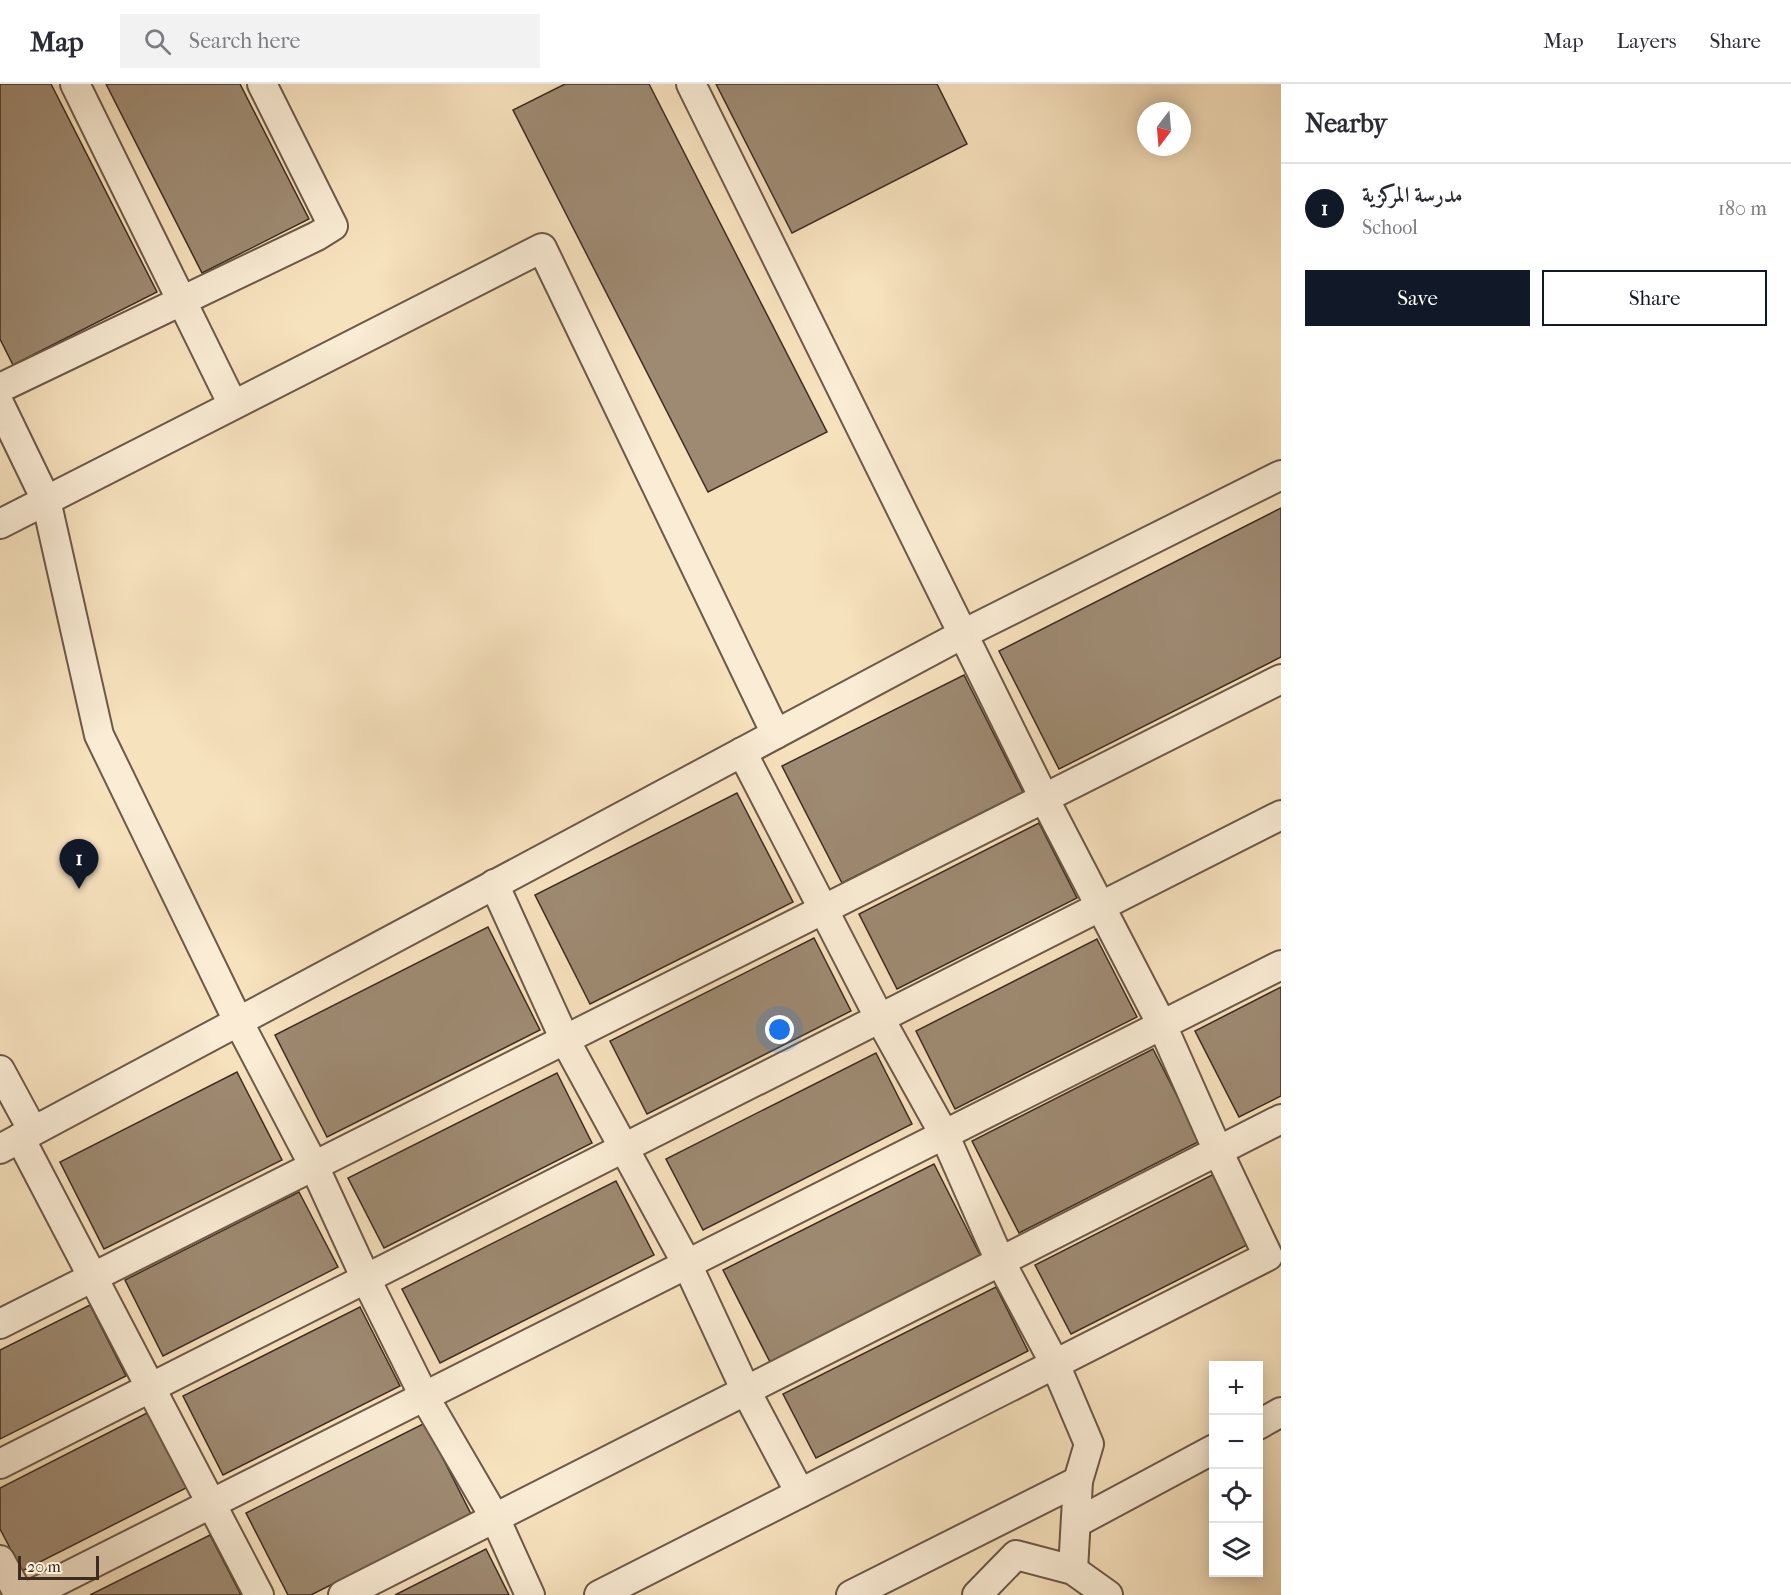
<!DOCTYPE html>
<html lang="en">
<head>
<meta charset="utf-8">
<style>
	body { margin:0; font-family:"IM FELL French Canon",Amiri,serif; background:#f2f2f3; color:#2b2b33 }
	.controls { position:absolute; right:18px; bottom:18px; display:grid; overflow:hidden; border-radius:0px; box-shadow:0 3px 15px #0003 }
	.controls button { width:54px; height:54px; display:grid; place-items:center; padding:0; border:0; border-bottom:2px solid #e1e1e2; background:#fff; color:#2b2b33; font:30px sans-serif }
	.compass { position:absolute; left:1137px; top:18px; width:54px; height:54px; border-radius:50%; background:#fff; box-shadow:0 3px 15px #0003; rotate:196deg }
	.scale { position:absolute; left:18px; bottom:15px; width:81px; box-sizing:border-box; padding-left:6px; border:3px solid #3e2b20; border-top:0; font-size:16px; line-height:21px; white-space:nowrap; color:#3e2b20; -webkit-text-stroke:4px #faecd5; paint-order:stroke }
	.you { position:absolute; left:780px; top:946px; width:21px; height:21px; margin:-15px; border:4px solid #fff; border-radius:50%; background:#1a73e8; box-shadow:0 0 0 9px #1a73e833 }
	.badge { display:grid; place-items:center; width:39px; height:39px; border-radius:50%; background:#111827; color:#fff; font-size:20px; font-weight:700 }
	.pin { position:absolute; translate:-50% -50px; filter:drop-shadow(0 2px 3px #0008) }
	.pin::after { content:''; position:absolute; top:32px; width:21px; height:18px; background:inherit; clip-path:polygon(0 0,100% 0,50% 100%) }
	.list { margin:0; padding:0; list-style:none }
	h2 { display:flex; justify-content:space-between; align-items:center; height:78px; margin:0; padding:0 24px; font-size:26px }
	h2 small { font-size:20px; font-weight:400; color:#7c7c81 }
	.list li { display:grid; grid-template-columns:39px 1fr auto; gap:18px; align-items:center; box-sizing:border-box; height:90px; padding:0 24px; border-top:2px solid #e1e1e2 }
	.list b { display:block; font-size:22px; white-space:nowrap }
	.list p { margin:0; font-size:20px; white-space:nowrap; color:#7c7c81 }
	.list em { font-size:20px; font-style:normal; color:#7c7c81 }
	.actions { display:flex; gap:12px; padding:18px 24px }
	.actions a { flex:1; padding:14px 0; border:2px solid #111827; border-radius:0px; text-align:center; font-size:21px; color:#111827 }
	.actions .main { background:#111827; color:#fff }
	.icon { flex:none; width:33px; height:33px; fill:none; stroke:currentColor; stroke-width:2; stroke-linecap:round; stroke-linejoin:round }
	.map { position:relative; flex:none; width:1281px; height:1511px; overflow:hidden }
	header { display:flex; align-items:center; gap:36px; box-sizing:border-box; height:84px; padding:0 30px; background:#fff; border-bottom:2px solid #e1e1e2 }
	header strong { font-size:28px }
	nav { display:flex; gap:33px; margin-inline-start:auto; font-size:21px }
	.search { width:420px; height:54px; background:#f2f2f3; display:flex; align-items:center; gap:15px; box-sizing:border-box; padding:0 21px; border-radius:0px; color:#7c7c81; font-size:22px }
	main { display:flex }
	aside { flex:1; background:#fff }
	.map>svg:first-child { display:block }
	.building { fill:#9e8a72; stroke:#3e2b20; stroke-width:1.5 }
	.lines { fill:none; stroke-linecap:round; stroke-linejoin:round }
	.street-casing { stroke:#6c5948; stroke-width:32 }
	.street { stroke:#faecd5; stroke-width:28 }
</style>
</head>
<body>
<header>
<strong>Map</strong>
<div class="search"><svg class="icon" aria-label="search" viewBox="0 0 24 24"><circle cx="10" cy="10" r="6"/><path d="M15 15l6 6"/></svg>Search here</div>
<nav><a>Map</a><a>Layers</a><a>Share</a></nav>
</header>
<main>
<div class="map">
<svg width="1281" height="1511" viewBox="0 0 1281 1511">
	<rect width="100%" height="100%" fill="#f7e2be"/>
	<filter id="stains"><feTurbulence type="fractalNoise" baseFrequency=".00333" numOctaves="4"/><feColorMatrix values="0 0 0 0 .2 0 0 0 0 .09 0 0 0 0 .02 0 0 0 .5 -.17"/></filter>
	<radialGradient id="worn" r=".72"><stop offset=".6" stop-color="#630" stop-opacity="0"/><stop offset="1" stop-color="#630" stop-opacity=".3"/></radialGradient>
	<g class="building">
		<path d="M0,0h51l106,208 -144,73 -13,-26z"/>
		<path d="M106,0h134l69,135 -107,54z"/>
		<path d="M565,0h84l178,348 -119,60 -195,-382z"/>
		<path d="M716,0h221l30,60 -175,89z"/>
		<path d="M1281,424v149l-222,112 -60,-118z"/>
		<path d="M964,591l59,117 -181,91 -60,-117z"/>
		<path d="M737,709l56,109 -203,102 -55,-109z"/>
		<path d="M1039,739l38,75 -180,91 -38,-75z"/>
		<path d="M488,843l52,103 -213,107 -52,-102z"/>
		<path d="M814,854l37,73 -204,103 -37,-73z"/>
		<path d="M1097,855l40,78 -182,92 -39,-78z"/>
		<path d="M1281,903v109l-42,21 -44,-86z"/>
		<path d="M1153,965l47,92 -181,92 -47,-92z"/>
		<path d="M876,969l36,71 -209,106 -37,-71z"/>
		<path d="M237,988l45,88 -178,89 -44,-87z"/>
		<path d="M557,989l35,70 -208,105 -36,-70z"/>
		<path d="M934,1080l46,91 -210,107 -47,-92z"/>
		<path d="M1214,1090l35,70 -178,90 -36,-69z"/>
		<path d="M616,1097l38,74 -214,108 -38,-74z"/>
		<path d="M299,1108l39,75 -175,89 -38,-76z"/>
		<path d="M996,1203l32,64 -212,107 -33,-64z"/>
		<path d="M90,1221l36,71 -126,63v-89z"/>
		<path d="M360,1223l40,79 -177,89 -40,-79z"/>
		<path d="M151,1327l39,75 -168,85 -22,-42v-41z"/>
		<path d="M425,1339l46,91 -160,81h-23l-42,-82z"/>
		<path d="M210,1451l31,60h-151z"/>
		<path d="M486,1465l23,46h-114z"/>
	</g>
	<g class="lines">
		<defs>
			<g id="street">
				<path d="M75,0l158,321"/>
				<path d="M0,304l317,-152 16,-10 -71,-142"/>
				<path d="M0,321l46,95 53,235 139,286 76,145 52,113 58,117 71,122 35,77"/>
				<path d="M0,440l542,-276 234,486"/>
				<path d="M742,668l138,267 64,115 56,127 55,103 34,80 -11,37"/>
				<path d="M494,800l71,156 122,224 59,127 54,102"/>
				<path d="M0,986l33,61"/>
				<path d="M20,1054l239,457"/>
				<path d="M0,1065l963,-515 318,-159"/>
				<path d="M0,1240l1281,-645"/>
				<path d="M1258,1341l23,-13"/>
				<path d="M0,1380l1281,-649"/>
				<path d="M1076,1439l138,-74"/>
				<path d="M0,1476l19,35"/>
				<path d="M30,1511l1251,-630"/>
				<path d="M343,1511l938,-476"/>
				<path d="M599,1511l669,-339 -50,-105 -56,-126 -118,-227 -353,-714"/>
				<path d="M851,1511l227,-114 -5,89"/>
				<path d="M977,1511l39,-40 57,15 35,25"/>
			</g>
		</defs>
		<use href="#street" class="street-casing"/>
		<use href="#street" class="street"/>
	</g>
	<rect width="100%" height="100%" filter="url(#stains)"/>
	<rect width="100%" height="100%" fill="url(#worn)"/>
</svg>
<div class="controls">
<button>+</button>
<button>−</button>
<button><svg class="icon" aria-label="locate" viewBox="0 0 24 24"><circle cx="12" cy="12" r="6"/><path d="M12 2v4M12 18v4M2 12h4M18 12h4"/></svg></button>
<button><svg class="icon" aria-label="layers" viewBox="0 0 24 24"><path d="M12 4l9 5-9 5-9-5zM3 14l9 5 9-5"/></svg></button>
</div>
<svg class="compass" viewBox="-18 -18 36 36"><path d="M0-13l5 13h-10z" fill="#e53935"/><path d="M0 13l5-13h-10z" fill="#7c7c81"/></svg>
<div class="scale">20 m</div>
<div class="you"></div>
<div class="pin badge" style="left:79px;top:805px">1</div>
</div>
<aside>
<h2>Nearby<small></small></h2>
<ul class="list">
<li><span class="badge">1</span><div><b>مدرسة المركزية</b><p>School</p></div><em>180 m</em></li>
</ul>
<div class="actions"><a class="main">Save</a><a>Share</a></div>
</aside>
</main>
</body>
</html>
